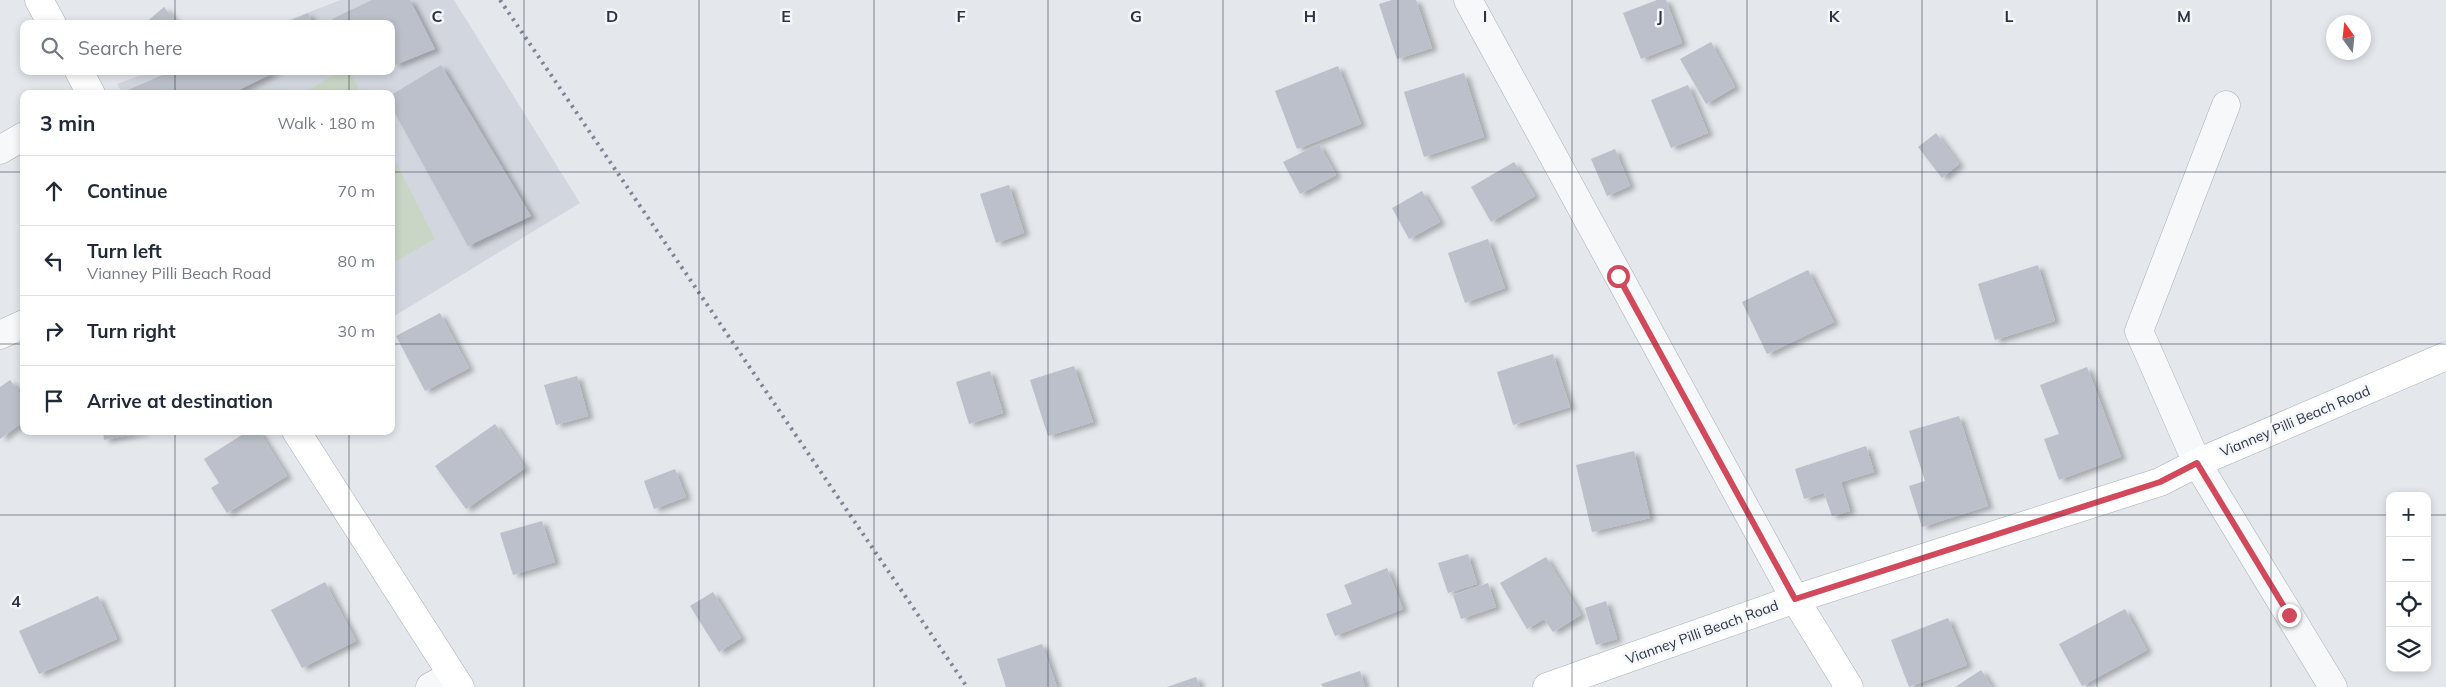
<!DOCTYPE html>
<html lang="en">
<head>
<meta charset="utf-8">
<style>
	body { margin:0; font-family:Mulish,sans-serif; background:#f2f2f3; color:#1f2937 }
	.controls { position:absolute; right:15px; bottom:15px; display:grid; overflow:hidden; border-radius:10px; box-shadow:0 2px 8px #0003 }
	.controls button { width:45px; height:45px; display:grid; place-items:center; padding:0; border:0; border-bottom:1px solid #e0e1e3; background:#fff; color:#1f2937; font:25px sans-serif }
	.compass { position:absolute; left:2326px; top:15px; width:45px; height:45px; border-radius:50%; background:#fff; box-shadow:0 2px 8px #0003; rotate:345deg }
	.stop { position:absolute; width:15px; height:15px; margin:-11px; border:4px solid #d1495b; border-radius:50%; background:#fff }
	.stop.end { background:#d1495b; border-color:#fff; box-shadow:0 1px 5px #0008 }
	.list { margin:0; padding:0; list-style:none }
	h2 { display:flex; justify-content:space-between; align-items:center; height:65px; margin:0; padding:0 20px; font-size:21px }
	h2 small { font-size:16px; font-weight:400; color:#747a83 }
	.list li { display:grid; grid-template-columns:32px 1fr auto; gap:15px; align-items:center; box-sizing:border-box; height:70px; padding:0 20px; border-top:1px solid #e0e1e3 }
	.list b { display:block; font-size:19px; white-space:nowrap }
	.list p { margin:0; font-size:16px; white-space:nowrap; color:#747a83 }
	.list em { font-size:16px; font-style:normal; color:#747a83 }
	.icon { flex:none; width:28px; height:28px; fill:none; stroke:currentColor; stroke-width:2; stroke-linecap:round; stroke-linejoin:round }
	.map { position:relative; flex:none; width:2446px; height:687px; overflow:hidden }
	.search { position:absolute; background:#fff; box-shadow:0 2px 8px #0003; left:20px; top:20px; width:375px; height:55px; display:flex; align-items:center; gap:12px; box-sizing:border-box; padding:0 18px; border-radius:10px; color:#747a83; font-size:19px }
	.panel { position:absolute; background:#fff; box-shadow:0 2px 8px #0003; left:20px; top:90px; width:375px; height:345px; border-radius:10px }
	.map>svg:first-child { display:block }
	.built { fill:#d2d6de }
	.green { fill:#c9d6c5 }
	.building { fill:#bbc0ca; filter:url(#shadow) }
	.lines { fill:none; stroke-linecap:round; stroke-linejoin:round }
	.street-casing { stroke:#a9aeb7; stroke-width:29 }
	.secondary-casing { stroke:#a9aeb7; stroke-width:29 }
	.street { stroke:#f7f8fa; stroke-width:28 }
	.secondary { stroke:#fff; stroke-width:28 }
	.rail { stroke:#7d8696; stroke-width:4; stroke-dasharray:2.5 5; stroke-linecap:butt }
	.route { stroke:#d1495b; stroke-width:6 }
	.grid { fill:none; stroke:#2b3445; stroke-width:1; stroke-opacity:0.55 }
	.labels { text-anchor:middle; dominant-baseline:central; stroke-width:5; stroke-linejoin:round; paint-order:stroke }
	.street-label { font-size:14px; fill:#2b3445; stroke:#f4f6f9 }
	.grid-label { font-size:16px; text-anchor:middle; font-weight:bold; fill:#2b3445; stroke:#f4f6f9; stroke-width:5; stroke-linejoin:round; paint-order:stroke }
</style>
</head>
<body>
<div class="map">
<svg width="2446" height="687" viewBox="0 0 2446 687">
	<defs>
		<filter id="shadow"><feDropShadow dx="5.5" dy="3" stdDeviation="2.5" flood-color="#0004"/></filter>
	</defs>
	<rect width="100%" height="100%" fill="#e4e7ec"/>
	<path class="built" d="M341,0h113l126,203 -189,115v-224h-268l-6,-10 35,-13h239v-47h-113z"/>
	<g class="green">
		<path d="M340,71h10l11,23h-58z"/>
		<path d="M391,153l44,86 -44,25z"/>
	</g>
	<g class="building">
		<path d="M372,0h38l25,49 -40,16 -4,-10v-31h-57l-2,-5z"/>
		<path d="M1392,0h24l16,48 -35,11 -18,-55z"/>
		<path d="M1657,0h9l16,43 -41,16 -18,-46z"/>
		<path d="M164,7l14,17h-34z"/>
		<path d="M308,13l5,11h-30z"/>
		<path d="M1711,42l24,45 -29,17 -26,-45z"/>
		<path d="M441,65l90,151 -63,30 -77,-140v-11z"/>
		<path d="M1338,66l23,58 -64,25 -22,-58z"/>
		<path d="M172,71h105l-46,23h-98l-3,-5z"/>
		<path d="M1464,73l20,64 -60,20 -20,-65z"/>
		<path d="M1688,85l20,48 -37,15 -20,-48z"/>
		<path d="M1936,133l23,31 -17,14 -24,-31z"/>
		<path d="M1319,144l17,31 -36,19 -17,-32z"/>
		<path d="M1615,149l15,37 -23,10 -16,-37z"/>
		<path d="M1514,162l21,34 -44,26 -20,-35z"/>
		<path d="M1009,185l15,48 -28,10 -16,-49z"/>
		<path d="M1422,191l18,31 -31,17 -17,-31z"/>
		<path d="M1488,239l17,49 -40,15 -17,-50z"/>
		<path d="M2038,265l17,56 -60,19 -17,-56z"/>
		<path d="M1808,270l26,52 -67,32 -25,-52z"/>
		<path d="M440,313l29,55 -44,23 -29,-55z"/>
		<path d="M1553,354l17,53 -57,18 -16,-53z"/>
		<path d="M1074,366l19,56 -45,14 -18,-56z"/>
		<path d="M2087,367l34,90 -62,23 -15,-41 15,-5 -19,-49z"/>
		<path d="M990,371l13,42 -34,11 -13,-42z"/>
		<path d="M577,376l11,40 -32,9 -12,-40z"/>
		<path d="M10,380l14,19v22l-24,18v-52z"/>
		<path d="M1959,416l29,90 -66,21 -13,-41 16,-5 -16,-50z"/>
		<path d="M495,424l30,44 -59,41 -31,-43z"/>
		<path d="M103,431h41v1l-40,8z"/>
		<path d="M248,431h11l28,45 -60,37 -16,-25 8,-5 -15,-24z"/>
		<path d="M1866,446l8,26 -33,10 9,29 -18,5 -8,-23 -20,6 -9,-30z"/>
		<path d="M1634,451l16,67 -58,14 -16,-67z"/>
		<path d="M675,469l11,28 -32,12 -10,-28z"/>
		<path d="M542,521l13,41 -42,13 -13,-42z"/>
		<path d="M1468,554l9,30 -29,9 -10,-30z"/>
		<path d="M1546,557l35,58 -28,17 -9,-13 -17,10 -27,-46z"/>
		<path d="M1387,568l16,41 -68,27 -9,-22 26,-10 -8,-19z"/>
		<path d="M325,582l31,59 -54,27 -31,-58z"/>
		<path d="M1488,583l8,24 -35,12 -8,-24z"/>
		<path d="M713,592l28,46 -22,14 -29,-46z"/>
		<path d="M98,596l19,43 -78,35 -20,-43z"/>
		<path d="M1606,601l11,38 -21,6 -11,-37z"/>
		<path d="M2125,609l22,41 -65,36 -23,-42z"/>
		<path d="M1948,618l19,47 -58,22 -18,-47z"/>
		<path d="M1042,644l15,43h-51l-9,-28z"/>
		<path d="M1981,670l11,17h-37z"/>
		<path d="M1360,671l5,16h-42l-2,-3z"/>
		<path d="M1196,677l4,10h-33z"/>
	</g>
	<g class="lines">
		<defs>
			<g id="street">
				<path d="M1468,0l327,599"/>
				<path d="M2226,105l-87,226 58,132 136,224"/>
				<path d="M0,150l24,-14"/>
				<path d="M0,335l24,-11"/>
				<path d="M430,687l22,-12"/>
			</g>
			<g id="secondary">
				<path d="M39,0l13,24"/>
				<path d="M79,71l12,23"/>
				<path d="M296,431l164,256"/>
				<path d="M1795,599l54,88"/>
				<path d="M1547,687l248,-88 365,-117 37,-19 249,-107"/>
			</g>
		</defs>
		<use href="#street" class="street-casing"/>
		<use href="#secondary" class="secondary-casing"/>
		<use href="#street" class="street"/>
		<use href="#secondary" class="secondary"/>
		<path class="rail" d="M500,0l467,687"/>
	</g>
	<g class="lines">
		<path class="route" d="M1618,276l177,323 365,-117 37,-19 92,152"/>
	</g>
	<path class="grid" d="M175,0v24M349,0v24M524,0v687M699,0v687M874,0v687M1048,0v687M1223,0v687M1398,0v687M1572,0v687M1747,0v687M1922,0v687M2097,0v687M2271,0v687M175,71v23M349,71v23M0,172h24M391,172h2055M0,344h24M391,344h2055M175,431v256M349,431v256M0,515h2390M2427,515h19"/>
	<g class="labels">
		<g class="street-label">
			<text transform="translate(2295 421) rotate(-23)">Vianney Pilli Beach Road</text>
			<text transform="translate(1702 632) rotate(-20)">Vianney Pilli Beach Road</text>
		</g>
	</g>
	<g class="grid-label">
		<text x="437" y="22">C</text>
		<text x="612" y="22">D</text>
		<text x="786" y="22">E</text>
		<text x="961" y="22">F</text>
		<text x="1136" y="22">G</text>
		<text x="1310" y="22">H</text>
		<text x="1485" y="22">I</text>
		<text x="1660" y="22">J</text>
		<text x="1834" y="22">K</text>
		<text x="2009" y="22">L</text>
		<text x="2184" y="22">M</text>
		<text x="16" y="607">4</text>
	</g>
</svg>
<div class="controls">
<button>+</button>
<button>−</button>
<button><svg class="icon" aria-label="locate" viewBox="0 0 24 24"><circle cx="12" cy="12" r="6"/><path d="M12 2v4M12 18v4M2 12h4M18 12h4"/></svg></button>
<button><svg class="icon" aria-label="layers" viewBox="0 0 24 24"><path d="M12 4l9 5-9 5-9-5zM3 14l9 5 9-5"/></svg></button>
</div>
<svg class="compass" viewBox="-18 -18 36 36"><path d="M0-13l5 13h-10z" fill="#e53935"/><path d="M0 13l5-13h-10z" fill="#747a83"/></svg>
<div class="stop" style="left:1618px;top:276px"></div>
<div class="stop end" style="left:2289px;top:615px"></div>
<div class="search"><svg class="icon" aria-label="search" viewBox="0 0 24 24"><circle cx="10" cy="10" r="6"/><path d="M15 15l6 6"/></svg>Search here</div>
<section class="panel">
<h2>3 min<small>Walk · 180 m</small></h2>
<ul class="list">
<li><svg class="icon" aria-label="ahead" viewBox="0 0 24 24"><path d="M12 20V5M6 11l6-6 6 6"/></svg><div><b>Continue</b></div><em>70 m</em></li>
<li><svg class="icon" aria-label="left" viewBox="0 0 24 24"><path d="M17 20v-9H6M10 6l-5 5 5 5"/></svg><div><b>Turn left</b><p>Vianney Pilli Beach Road</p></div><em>80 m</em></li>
<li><svg class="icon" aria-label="right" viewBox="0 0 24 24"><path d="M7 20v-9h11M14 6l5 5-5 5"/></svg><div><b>Turn right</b></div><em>30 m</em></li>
<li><svg class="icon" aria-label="arrive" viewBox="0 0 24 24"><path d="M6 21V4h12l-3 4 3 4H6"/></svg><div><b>Arrive at destination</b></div></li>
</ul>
</section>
</div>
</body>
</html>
